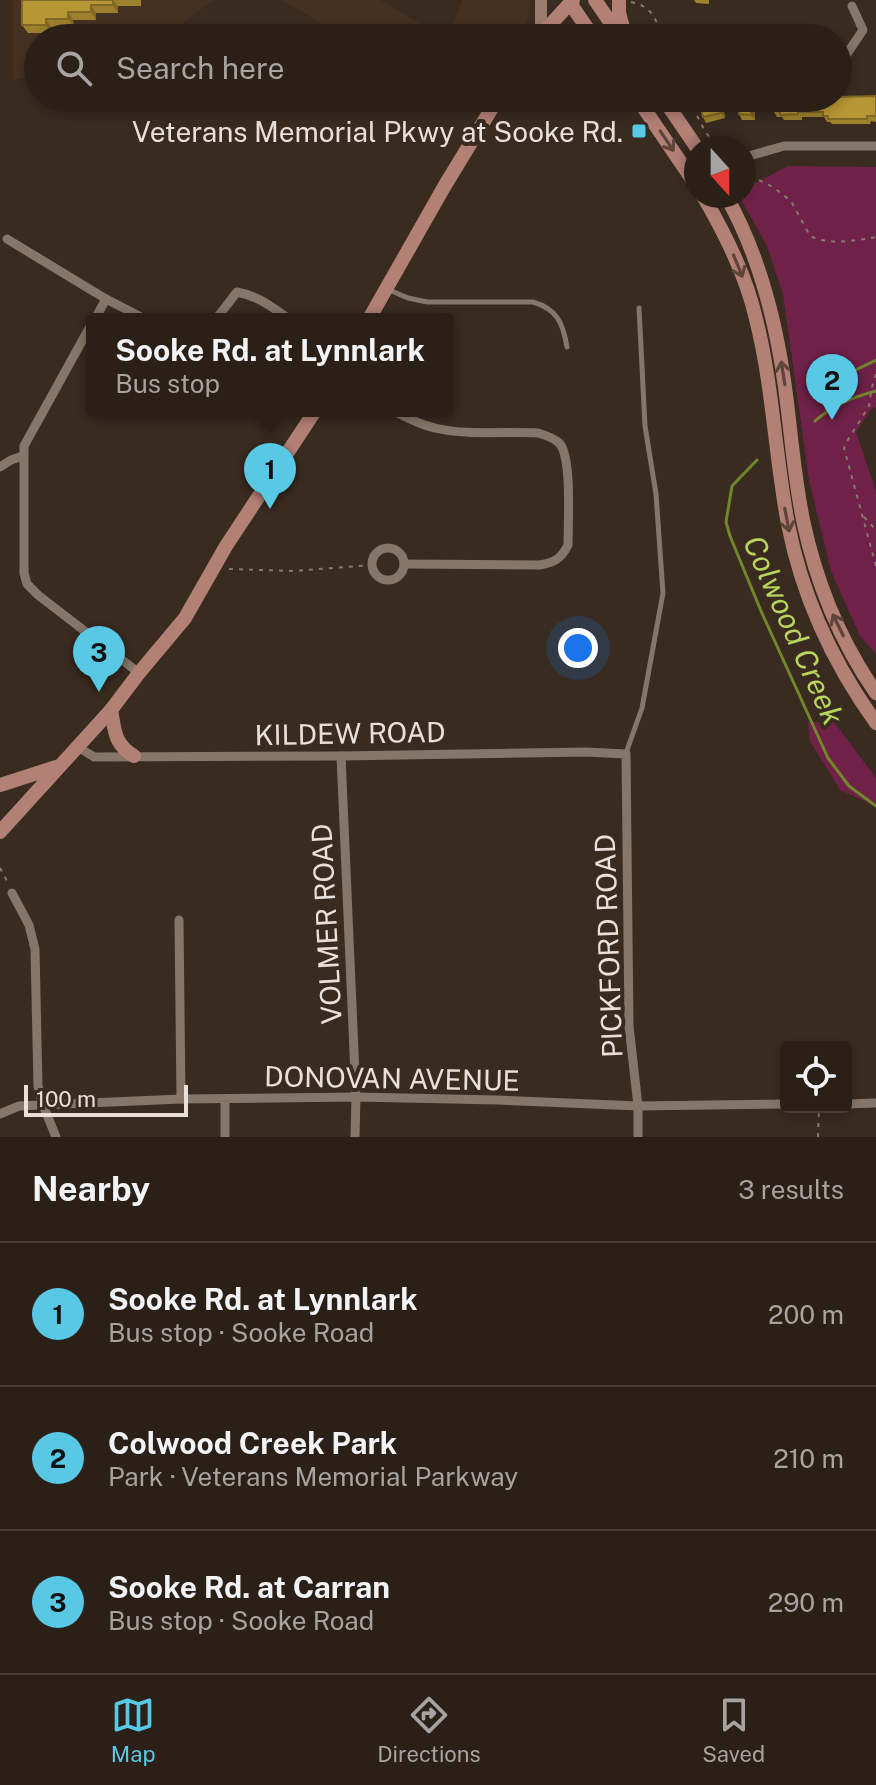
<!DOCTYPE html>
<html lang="en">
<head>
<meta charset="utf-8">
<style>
	body { margin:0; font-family:"Public Sans",sans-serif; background:#372d25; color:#f1f3f6 }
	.controls { position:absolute; right:24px; bottom:24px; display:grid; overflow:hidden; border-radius:8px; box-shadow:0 4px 12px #0003 }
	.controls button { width:72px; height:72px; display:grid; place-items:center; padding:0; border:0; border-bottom:2px solid #473e37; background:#2b2018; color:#f1f3f6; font:40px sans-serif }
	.compass { position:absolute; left:684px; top:136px; width:72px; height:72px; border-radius:50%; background:#2b2018; box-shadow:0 4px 12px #0003; rotate:159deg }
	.scale { position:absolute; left:24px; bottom:20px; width:164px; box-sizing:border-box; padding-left:8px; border:4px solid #eae0da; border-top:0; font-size:22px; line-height:28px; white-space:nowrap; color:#eae0da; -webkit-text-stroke:6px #392b20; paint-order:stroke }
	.you { position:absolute; left:578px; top:648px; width:28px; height:28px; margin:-20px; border:6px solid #fff; border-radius:50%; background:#1a73e8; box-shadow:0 0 0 12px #1a73e833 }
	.badge { display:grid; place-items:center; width:52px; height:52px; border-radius:50%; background:#59c8e4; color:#111; font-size:26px; font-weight:700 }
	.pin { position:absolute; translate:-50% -66px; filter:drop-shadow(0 2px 4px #0008) }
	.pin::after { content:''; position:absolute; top:42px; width:28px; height:24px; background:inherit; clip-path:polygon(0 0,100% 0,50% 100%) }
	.popup { position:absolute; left:86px; top:313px; width:368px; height:104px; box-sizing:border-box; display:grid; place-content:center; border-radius:8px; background:#2b2018; filter:drop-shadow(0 2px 6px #0005); font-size:26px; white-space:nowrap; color:#a6a3a2 }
	.popup b { font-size:30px; color:#f1f3f6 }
	.popup::after { content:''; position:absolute; left:50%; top:100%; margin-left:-16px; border:16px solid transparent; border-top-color:#2b2018 }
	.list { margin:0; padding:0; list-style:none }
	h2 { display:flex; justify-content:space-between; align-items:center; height:104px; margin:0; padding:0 32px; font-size:34px }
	h2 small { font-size:26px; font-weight:400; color:#a6a3a2 }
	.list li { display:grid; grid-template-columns:52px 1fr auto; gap:24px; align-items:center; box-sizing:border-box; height:144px; padding:0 32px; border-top:2px solid #473e37 }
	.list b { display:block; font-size:30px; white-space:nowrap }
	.list p { margin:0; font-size:26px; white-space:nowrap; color:#a6a3a2 }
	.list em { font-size:26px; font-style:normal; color:#a6a3a2 }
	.icon { flex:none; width:44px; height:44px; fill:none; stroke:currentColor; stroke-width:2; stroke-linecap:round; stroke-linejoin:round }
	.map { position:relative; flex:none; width:876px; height:1137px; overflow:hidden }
	.search { position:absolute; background:#2b2018; box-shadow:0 4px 12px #0003; left:24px; right:24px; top:24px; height:88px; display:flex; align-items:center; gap:20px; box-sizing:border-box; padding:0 28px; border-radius:44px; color:#a6a3a2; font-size:30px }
	.sheet { height:536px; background:#2b2018 }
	nav { display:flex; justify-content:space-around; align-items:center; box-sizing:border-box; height:112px; border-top:2px solid #473e37; background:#2b2018; font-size:22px; color:#a6a3a2 }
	nav a { display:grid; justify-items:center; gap:4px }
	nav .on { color:#59c8e4 }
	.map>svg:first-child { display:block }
	.built { fill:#453122 }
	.green { fill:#6f2147 }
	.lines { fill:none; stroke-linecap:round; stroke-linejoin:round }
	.stream { stroke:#72872b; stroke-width:3 }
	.path { stroke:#867a71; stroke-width:2; stroke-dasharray:4 6; stroke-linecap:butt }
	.service { stroke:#867669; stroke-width:5 }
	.minor { stroke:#867669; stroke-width:9 }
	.secondary { stroke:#9c7b6f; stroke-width:12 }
	.primary { stroke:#b38076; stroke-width:14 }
	.wall { fill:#9d812e }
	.shaded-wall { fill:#806925 }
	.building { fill:#b79635; stroke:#806925; stroke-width:2 }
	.oneway { stroke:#5e443a }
	.poi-dot { fill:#59c8e4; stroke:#392b20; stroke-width:3 }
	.labels { text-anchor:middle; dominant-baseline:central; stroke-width:8; stroke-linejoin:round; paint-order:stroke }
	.poi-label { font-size:28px; fill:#eae0da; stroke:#392b20; text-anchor:end }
	.street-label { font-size:28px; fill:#eae0da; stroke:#392b20 }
	.water-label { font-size:30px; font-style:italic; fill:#b7d55d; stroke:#392b20 }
</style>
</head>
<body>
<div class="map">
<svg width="876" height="1137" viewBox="0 0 876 1137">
	<rect width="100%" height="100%" fill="#392b20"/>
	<g class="built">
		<path d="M13,0h201l-52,38h-124v36l-25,6z"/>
		<path d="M282,0h98l65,38h-99z"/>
		<path d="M462,0h69l-2,16 -4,12 -6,10h-70z"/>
	</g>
	<g class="green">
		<path d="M788,166l88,1v240l-5,2 -15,23 20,59v163l-16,-18 -29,-65 -22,-91 -26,-186 -16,-48 -28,-50h5v-7z"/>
		<path d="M808,722h26l42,56v28l-36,-16 -30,-49z"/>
	</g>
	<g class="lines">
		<g class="stream">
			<path d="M827,410l-1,-19 13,-13 37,-18"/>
			<path d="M815,421c18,-16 38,-24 61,-30"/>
			<path d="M757,460l-25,26 -6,36 4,14 31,75 67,147 21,28 27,20"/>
		</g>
		<g class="path">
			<path d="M631,2c20,4 27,17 29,36"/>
			<path d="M570,38l1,-8"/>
			<path d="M688,98l18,35 14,15"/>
			<path d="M751,164l2,13 20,10 18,14 19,35c19,9 45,5 66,1"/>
			<path d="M876,374l-4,13 -3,19 -23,37 -2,5 32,118"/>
			<path d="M864,517l12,13"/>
			<path d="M229,569l64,2 79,-6"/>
			<path d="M0,868l9,17"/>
			<path d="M818,1137l1,-30"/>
		</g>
		<g class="service">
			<path d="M387,289l21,9 19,4h106c24,7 30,21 34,45"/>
			<path d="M626,753l16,-45 21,-115 -7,-99 -11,-68 -6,-118"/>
		</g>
		<g class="minor">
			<path d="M838,67l25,-37 -11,-24"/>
			<path d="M749,156l35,-10h92"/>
			<path d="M7,239l99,60 39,20"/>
			<path d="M95,319l11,-20"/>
			<path d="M216,319l21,-27c21,4 35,15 52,27"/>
			<path d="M92,323l-68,123v127l3,11 11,11 101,78"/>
			<path d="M394,411c13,7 27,14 41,17 33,8 69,3 103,5 7,2 17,5 22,11 12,15 8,80 8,101 -7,14 -13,17 -28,20l-136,-1"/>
			<path d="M0,467l11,-7 12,-4"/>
			<circle cx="388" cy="564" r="16"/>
			<path d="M78,747l16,10 247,-1 245,-4 40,2 3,272 9,80v31"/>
			<path d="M341,756l15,341 -1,40"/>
			<path d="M12,893l17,32 6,24 3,137 5,19 13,32"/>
			<path d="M179,920l2,179"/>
			<path d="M846,1104l30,-1"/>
			<path d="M0,1114l19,-8 162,-7 175,-2 141,3 141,6 148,-2"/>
			<path d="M225,1137v-38"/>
		</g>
		<path class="secondary" d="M541,0v34"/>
		<g class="primary">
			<path d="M595,0l26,38"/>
			<path d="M619,0v13l7,25"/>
			<path d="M570,3l24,35"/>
			<path d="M538,38l35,-38"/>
			<path d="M637,98l59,87"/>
			<path d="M663,98l34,50"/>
			<path d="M703,196c23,39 43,79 53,123 17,67 19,137 32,205 14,72 45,139 88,199"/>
			<path d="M726,196c33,58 50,125 59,191 6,45 9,89 18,133 13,62 37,121 73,173"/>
			<path d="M369,319l75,-132 54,-89"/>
			<path d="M111,710c4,21 3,34 23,46"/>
			<path d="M0,785l56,-18"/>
			<path d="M0,832l111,-122 28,-37 46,-55 41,-72 89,-135"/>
		</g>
	</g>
	<g class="wall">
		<path d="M22,0h119v6h-23v7h-22v7h-23l1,7h-23v6h-23l-6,-8z"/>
		<path d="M694,0h15v4l-13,-1z"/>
		<path d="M876,96v26l-5,-1 -1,3h-38l-2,-2h-3l-3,-5h-22v3h-18l-2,-3h-5l-3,-5h-19v8h-13l-3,-6v-16z"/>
		<path d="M698,98l27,17v3l-19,5 -3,-6z"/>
	</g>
	<g class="shaded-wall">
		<path d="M113,0l5,6v7l-5,-8z"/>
		<path d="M91,5l5,8v7l-5,-8z"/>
		<path d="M68,12l5,8 1,7 -6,-8z"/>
		<path d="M46,19l5,8v6l-5,-8z"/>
		<path d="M718,98h2l5,17v3l-4,-5z"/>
		<path d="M751,106l4,6v8l-4,-5z"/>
	</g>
	<g class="building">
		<path d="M22,0h91v5h-22v7h-23v7h-22v6h-24z"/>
		<path d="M876,96v20h-9v3h-39v-3h-5v-4h-25v2l-18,1v-3l-6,-1v-5h-23v9l-12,-1v-16h99v-1z"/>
		<path d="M698,98h20l3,12v3l-18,4z"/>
	</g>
	<defs><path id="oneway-shaft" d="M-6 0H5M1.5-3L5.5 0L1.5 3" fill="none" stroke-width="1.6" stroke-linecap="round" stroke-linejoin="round" transform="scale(2)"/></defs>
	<g class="oneway">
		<use href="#oneway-shaft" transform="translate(667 141) rotate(56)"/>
		<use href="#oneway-shaft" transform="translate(738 266) rotate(68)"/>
		<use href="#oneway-shaft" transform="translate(783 373) rotate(-99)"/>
		<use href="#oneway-shaft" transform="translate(787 520) rotate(79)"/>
		<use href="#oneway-shaft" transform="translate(838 625) rotate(-116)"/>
	</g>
	<rect class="poi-dot" x="631" y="123" width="16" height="16" rx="4"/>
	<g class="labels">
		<g class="poi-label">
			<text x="623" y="131">Veterans Memorial Pkwy at Sooke Rd.</text>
		</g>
		<g class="street-label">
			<text transform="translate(350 733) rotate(-1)">KILDEW ROAD</text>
			<text transform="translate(326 924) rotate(-93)">VOLMER ROAD</text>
			<text transform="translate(608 946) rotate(-92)">PICKFORD ROAD</text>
			<text transform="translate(392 1078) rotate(1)">DONOVAN AVENUE</text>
		</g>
		<g class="water-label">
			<text transform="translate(794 630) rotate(66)">Colwood Creek</text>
		</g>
	</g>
</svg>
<div class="controls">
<button><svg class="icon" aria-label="locate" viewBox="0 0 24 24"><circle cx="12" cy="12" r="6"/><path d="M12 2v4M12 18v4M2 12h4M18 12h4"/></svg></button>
</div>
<svg class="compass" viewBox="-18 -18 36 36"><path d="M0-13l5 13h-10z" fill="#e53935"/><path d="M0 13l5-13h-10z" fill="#a6a3a2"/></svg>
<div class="scale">100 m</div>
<div class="you"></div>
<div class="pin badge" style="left:270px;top:509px">1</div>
<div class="popup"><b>Sooke Rd. at Lynnlark</b>Bus stop</div>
<div class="pin badge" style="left:832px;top:420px">2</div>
<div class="pin badge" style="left:99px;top:692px">3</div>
<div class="search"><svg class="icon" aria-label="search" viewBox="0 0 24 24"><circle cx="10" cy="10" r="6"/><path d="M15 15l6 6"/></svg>Search here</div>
</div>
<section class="sheet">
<h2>Nearby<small>3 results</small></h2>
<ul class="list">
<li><span class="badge">1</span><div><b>Sooke Rd. at Lynnlark</b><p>Bus stop · Sooke Road</p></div><em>200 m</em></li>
<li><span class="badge">2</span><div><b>Colwood Creek Park</b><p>Park · Veterans Memorial Parkway</p></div><em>210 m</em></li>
<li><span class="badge">3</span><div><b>Sooke Rd. at Carran</b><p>Bus stop · Sooke Road</p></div><em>290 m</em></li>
</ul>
</section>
<nav>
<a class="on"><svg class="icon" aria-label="map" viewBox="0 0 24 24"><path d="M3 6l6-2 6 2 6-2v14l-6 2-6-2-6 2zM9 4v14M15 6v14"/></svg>Map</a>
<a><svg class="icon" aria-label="directions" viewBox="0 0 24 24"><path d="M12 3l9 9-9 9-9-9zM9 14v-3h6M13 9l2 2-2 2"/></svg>Directions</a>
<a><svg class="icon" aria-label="saved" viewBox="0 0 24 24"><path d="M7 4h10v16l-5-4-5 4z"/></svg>Saved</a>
</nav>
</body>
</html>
